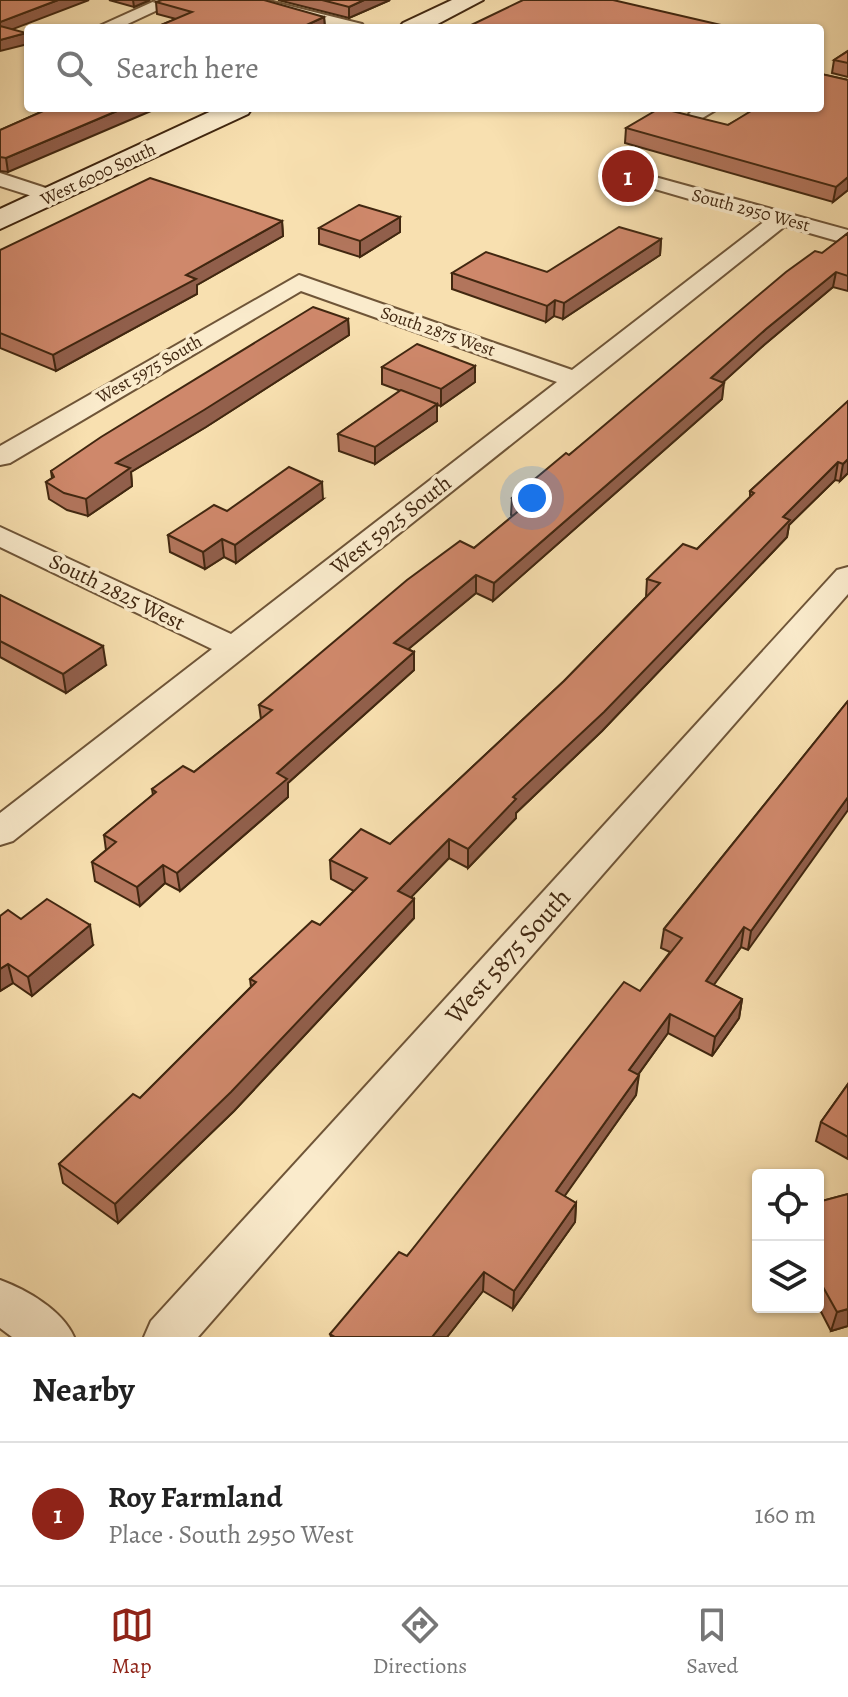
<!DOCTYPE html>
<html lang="en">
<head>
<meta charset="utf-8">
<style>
	body { margin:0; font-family:Alegreya,serif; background:#f6f6f6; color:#222 }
	.controls { position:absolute; right:24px; bottom:24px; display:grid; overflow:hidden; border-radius:8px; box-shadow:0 2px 6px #0004 }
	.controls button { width:72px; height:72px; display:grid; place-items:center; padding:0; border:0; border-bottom:2px solid #e0e0e0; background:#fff; color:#222; font:40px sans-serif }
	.you { position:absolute; left:532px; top:498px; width:28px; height:28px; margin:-20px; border:6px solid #fff; border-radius:50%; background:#1a73e8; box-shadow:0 0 0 12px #1a73e833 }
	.badge { display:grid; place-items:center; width:52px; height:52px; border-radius:50%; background:#8f2418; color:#fff; font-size:26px; font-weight:700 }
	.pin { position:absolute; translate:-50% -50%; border:4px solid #fff; box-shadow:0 2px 8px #0006 }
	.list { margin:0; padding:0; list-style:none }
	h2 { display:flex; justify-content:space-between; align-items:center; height:104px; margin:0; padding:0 32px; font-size:34px }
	h2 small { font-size:26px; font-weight:400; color:#767676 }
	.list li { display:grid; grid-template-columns:52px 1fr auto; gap:24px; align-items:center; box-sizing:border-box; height:144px; padding:0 32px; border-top:2px solid #e0e0e0 }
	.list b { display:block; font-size:30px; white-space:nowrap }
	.list p { margin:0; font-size:26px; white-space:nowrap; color:#767676 }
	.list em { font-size:26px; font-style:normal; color:#767676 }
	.icon { flex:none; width:44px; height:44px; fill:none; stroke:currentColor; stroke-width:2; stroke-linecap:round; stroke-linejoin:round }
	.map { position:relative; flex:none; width:848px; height:1337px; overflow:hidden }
	.search { position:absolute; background:#fff; box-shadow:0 2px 6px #0004; left:24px; right:24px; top:24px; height:88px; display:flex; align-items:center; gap:20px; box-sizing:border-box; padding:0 28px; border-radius:8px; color:#767676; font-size:30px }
	.sheet { height:248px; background:#fff }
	nav { display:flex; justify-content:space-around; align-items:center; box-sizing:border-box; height:112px; border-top:2px solid #e0e0e0; background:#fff; font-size:22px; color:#767676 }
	nav a { display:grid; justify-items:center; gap:4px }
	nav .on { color:#8f2418 }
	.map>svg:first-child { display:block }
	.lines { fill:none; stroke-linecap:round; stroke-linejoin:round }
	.street-casing { stroke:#6f5538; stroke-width:4 }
	.secondary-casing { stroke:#412710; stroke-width:4 }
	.street { fill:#faebcc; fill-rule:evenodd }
	.secondary { fill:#faebcc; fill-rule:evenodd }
	.wall { fill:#b2755c; stroke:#412710; stroke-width:2 }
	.shaded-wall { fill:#915f4b; stroke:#412710; stroke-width:2 }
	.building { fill:#cf886b; stroke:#412710; stroke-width:2 }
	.labels { text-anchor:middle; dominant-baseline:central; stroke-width:7; stroke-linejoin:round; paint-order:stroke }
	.far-street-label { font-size:18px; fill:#412710; stroke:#faebcc }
	.street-label { font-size:22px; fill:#412710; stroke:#faebcc }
	.near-street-label { font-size:26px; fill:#412710; stroke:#faebcc }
</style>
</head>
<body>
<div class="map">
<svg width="848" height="1337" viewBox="0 0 848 1337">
	<rect width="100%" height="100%" fill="#f8e0b0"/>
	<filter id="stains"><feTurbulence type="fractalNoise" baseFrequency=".0025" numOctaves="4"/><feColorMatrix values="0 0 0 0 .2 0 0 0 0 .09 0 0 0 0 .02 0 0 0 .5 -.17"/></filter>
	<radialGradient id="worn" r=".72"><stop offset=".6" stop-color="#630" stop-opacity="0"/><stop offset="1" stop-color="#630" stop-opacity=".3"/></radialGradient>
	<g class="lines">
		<defs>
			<g id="street">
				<path d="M157,0h22l-60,28h-24z"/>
				<path d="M237,0h28l97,24 3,4h-30z"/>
				<path d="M695,108h24l-20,12 -10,-6z"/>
				<path d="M0,173l58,19 4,4 -11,6 -51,-16z"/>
				<path d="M655,177l193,53v14l-63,-18 -772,615 -13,4v-32l212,-164 -212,-102v-20l231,107 326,-252 -256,-91 -291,172 -10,2v-19l299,-171 273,95 193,-149 -117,-34 -3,-4z"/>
				<path d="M848,567v27l-650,743h-54l7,-16 686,-751z"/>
				<path d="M0,1280c27,10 62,30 74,57h-62l-12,-9z"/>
			</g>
			<g id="secondary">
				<path d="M452,0h31l-53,28h-31l4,-5z"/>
				<path d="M218,108h34l-4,6 -248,115v-20z"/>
			</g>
		</defs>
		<use href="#street" class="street-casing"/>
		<use href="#secondary" class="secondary-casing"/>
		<use href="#street" class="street"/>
		<use href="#secondary" class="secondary"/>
	</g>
	<g class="wall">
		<path d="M109,0h41l-16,7z"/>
		<path d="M278,0h112l-41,18z"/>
		<path d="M156,2l168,15 1,11h-171l22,-9 -19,-5z"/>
		<path d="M848,51v26l-16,-4 2,-13z"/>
		<path d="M821,74l27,6v110l-15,12 -208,-59 1,-15 102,-3z"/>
		<path d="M50,108l-42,64 -8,-1v-41z"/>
		<path d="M400,217v15l-40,25 -41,-13v-16z"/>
		<path d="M282,221l1,15 -86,49v9l-141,77 -56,-23v-98z"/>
		<path d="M848,233v58l-15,-4 -69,58 -41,37 -1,17 -229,202 -17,-8 -68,56 6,3v18l-126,113v14l-108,94 -15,-8 -25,23 -45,-25 -3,-19 14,-12 -2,-15 49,-40 -1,-6 42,-17 67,-53 -2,-14 215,-157 39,-32 -2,-1 1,-17 57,-43z"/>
		<path d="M661,239l-1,16 -97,64 -9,-3 -8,6 -94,-33v-16l95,-1z"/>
		<path d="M348,319l1,16 -143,92 -75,45 1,14 -44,30 -21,-6 -18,-11 -3,-17 6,-4 -1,-7z"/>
		<path d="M475,366v16l-34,24 -4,-1v16l-62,43 -36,-13 -1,-17 63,-43 -19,-7v-17z"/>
		<path d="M848,401v72l-8,8 -5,-1 -46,45 -2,12 -185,194 -86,82v5l-48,50 -19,-10 -38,39 3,2v19l-180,193 -116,112 -55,-40 -4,-19 81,-66 111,-111 -1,-8 70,-54 34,-34 -23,-12 -1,-19 60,-16 174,-163 82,-84 1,-18 50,-30 53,-52v-6z"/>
		<path d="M323,499l-87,64 -12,-6 -19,12 -35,-17 -2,-17 59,-24z"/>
		<path d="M0,595l106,70 -40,28 -66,-36z"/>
		<path d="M848,701l-100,249 -7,-3 -28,38 29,14 -3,19 -27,38 -44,-23 -30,42 -2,20 -72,101 12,7 -1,19 -62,87 -30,-18 -36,46h-116l-1,-3 77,-78 233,-265 30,-39 -9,-4 3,-19z"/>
		<path d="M21,919l72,26 -61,51 -19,-13 -13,8z"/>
		<path d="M848,1084v75l-32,-18 5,-19z"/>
		<path d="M848,1194v132l-17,5 -13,-25v-104z"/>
	</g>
	<g class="shaded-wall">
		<path d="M58,0h31l-89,34v-12z"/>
		<path d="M133,0h17l-16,7z"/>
		<path d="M364,0h26l-41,18v-11z"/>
		<path d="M324,17l1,11h-25z"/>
		<path d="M26,33l2,11 -28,7v-11z"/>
		<path d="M124,108h34l-150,64 -2,-14z"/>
		<path d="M848,177v13l-15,12 3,-15z"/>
		<path d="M400,217v15l-40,25v-16z"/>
		<path d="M282,221l1,15 -86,49v9l-141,77 -3,-16 133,-80z"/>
		<path d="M661,239l-1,16 -97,64 1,-16z"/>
		<path d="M836,272l-3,15 -69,58 -55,50 2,-17 55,-49z"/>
		<path d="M555,300l-1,16 -8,6 1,-16z"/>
		<path d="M348,319l1,16 -143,92 -75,45 1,14 -44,30 -2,-17 30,-36z"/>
		<path d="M475,366v16l-34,24v-17z"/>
		<path d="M724,383l-2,16 -229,202 1,-18z"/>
		<path d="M437,404v17l-62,43v-17z"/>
		<path d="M848,459v14l-8,8 3,-17z"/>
		<path d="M838,462l-3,18 -46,45 -2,12 -185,194 -86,82v5l-48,50v-19l45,-52 270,-280z"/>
		<path d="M322,482l1,17 -87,64 -1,-18z"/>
		<path d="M222,539l2,18 -19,12 -2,-17z"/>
		<path d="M476,575v18l-82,68v-18z"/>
		<path d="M103,646l3,19 -40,28 -3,-19z"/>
		<path d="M414,652v18l-126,113v14l-108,94 -3,-18 100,-100z"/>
		<path d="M848,797v13l-100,140 3,-19z"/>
		<path d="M449,839v19l-50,52 -1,-19z"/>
		<path d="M163,865l2,18 -25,23 -3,-19z"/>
		<path d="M414,899v19l-180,193 -116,112 -3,-19z"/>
		<path d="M90,925l3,20 -61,51 -4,-19z"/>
		<path d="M744,927l-3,20 -38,53 3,-19z"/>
		<path d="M8,964l5,19 -13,8v-22z"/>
		<path d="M742,999l-3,19 -27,38 3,-19z"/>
		<path d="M670,1014l-2,19 -41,57 2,-20z"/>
		<path d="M639,1075l-3,20 -82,116 2,-20z"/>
		<path d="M576,1203l-1,19 -62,87 1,-18z"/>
		<path d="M484,1272l-1,19 -36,46h-15z"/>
		<path d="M848,1309v17l-17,5 6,-19z"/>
	</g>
	<g class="building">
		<path d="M0,0h58l-58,22z"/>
		<path d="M162,0h102l60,17 -24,11h-146l38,-16 -36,-10z"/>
		<path d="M322,0h42l-15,7z"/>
		<path d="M523,0h90l121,28h-158l-8,-2 -4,2h-99z"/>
		<path d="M0,26l26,7 -26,7z"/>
		<path d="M848,51v12l-14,-3z"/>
		<path d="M820,71l1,3 27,6v97l-12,10 -210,-59 34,-20 68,17 28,-17h64z"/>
		<path d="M50,108h74l-118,50 -6,-1v-27z"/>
		<path d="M150,178l132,43 -96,54 10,4 -143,76 -53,-22v-83z"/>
		<path d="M359,205l41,12 -40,24 -41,-13z"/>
		<path d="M619,227l42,12 -97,64 -9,-3 -8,6 -95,-33 34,-21 61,20z"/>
		<path d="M848,233v43l-12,-4 -70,57 -55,49 13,5 -230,200 -18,-8 -82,68 20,9 -137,121 10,6 -110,94 -14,-8 -26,22 -45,-25 24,-20 -12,-7 52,-43 -4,-3 31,-23 11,6 78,-62 -13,-5 148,-125 53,-39 14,7 53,-44 -15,-6 54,-45 3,2 217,-183 29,-21 7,2z"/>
		<path d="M313,307l35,12 -144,91 -88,53 14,5 -44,31 -22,-6 -18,-11 8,-5 -3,-6 50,-34z"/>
		<path d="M417,344l58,22 -34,23 -59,-22z"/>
		<path d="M401,390l36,14 -62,43 -37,-13z"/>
		<path d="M848,401v58l-5,5 -5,-2 -55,55 7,3 -186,192 -91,85 3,2 -48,50 -19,-10 -51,52 16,8 -183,193 -116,112 -56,-40 74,-70 7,4 116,-116 -6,-3 62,-58 8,4 47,-47 -37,-18 31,-31 29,15 174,-163 96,-98 -13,-4 36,-35 14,5 57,-56 -4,-2z"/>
		<path d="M289,467l33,15 -87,63 -13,-6 -19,13 -35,-17 46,-30 13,6z"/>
		<path d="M0,595l103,51 -40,28 -63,-33z"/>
		<path d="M848,701v96l-97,134 -7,-4 -38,54 36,18 -27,38 -45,-23 -41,56 10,5 -83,116 20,12 -62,88 -30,-19 -52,65h-97l-5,-3 69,-82 8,4 217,-274 16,9 42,-53 -18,-9z"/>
		<path d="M47,899l43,26 -62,52 -20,-13 -8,5v-53l8,-6 13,9z"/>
		<path d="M848,1084v53l-27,-15z"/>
		<path d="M848,1194v115l-11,3 -19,-34v-76z"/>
	</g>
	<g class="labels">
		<g class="far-street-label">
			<text transform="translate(98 174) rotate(-25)">West 6000 South</text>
			<text transform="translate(751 210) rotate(15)">South 2950 West</text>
			<text transform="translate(438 331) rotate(19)">South 2875 West</text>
			<text transform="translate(149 369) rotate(-30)">West 5975 South</text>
		</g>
		<g class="street-label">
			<text transform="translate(391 525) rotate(-38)">West 5925 South</text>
			<text transform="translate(117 592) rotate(26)">South 2825 West</text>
		</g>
		<g class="near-street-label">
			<text transform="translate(508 956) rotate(-48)">West 5875 South</text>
		</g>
	</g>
	<rect width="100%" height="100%" filter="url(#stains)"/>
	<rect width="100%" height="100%" fill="url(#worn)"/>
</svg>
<div class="controls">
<button><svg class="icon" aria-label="locate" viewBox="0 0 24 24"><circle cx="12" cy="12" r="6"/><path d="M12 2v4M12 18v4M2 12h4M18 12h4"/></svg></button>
<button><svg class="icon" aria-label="layers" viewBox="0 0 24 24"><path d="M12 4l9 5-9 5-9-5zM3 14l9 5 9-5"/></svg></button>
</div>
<div class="you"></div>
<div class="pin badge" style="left:628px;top:176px">1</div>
<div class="search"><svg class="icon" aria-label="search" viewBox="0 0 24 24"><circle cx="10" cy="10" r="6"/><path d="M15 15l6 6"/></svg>Search here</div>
</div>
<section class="sheet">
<h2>Nearby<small></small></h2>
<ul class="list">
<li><span class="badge">1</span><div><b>Roy Farmland</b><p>Place · South 2950 West</p></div><em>160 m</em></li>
</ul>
</section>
<nav>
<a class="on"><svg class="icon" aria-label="map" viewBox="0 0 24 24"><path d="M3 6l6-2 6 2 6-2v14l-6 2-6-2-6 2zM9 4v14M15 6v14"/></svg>Map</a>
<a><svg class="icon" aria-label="directions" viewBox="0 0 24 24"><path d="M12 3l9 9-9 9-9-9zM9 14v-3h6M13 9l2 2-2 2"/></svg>Directions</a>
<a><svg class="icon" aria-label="saved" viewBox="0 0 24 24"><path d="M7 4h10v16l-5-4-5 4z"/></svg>Saved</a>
</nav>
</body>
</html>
